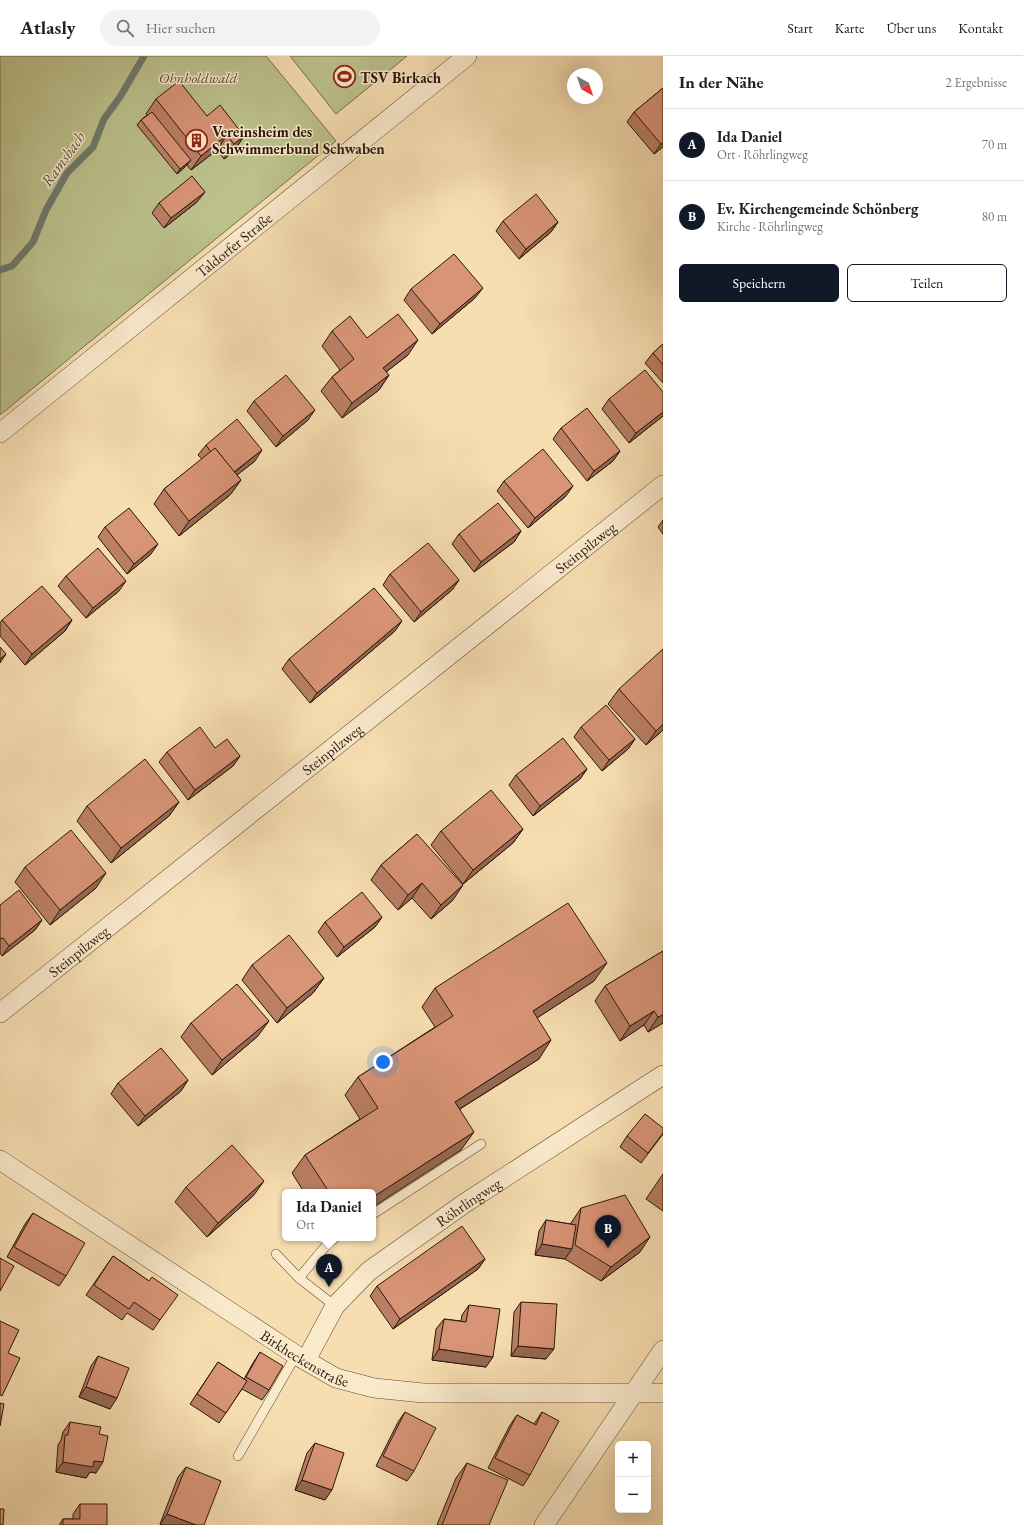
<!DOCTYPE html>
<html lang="de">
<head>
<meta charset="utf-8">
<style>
	body { margin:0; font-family:"EB Garamond",serif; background:#f2f2f2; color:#202124 }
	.controls { position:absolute; right:12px; bottom:12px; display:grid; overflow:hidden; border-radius:6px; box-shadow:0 4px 16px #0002 }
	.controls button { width:36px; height:36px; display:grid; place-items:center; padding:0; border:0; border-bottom:1px solid #e0e0e0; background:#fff; color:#202124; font:20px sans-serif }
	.compass { position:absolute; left:567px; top:12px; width:36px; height:36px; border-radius:50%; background:#fff; box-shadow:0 4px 16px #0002; rotate:140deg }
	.you { position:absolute; left:383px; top:1006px; width:14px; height:14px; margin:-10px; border:3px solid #fff; border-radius:50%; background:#1a73e8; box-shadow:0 0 0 6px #1a73e833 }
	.badge { display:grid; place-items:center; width:26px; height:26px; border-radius:50%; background:#111827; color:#fff; font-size:13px; font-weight:700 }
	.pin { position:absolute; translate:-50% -33px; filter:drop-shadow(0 1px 2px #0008) }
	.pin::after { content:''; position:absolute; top:21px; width:14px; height:12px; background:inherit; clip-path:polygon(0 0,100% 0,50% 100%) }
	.popup { position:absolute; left:282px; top:1133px; width:94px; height:52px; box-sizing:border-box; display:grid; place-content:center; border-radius:6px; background:#fff; filter:drop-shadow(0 1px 3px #0005); font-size:13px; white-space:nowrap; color:#757577 }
	.popup b { font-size:15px; color:#202124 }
	.popup::after { content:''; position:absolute; left:50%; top:100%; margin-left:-8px; border:8px solid transparent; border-top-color:#fff }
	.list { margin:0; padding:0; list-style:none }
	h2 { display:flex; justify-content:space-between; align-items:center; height:52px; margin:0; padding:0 16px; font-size:17px }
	h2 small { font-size:13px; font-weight:400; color:#757577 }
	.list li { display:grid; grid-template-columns:26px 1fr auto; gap:12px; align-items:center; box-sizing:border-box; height:72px; padding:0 16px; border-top:1px solid #e0e0e0 }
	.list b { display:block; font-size:15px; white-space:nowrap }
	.list p { margin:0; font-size:13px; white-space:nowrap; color:#757577 }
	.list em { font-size:13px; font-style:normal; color:#757577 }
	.actions { display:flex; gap:8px; padding:12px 16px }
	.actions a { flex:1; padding:9px 0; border:1px solid #111827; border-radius:6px; text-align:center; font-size:14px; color:#111827 }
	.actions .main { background:#111827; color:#fff }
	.icon { flex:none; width:22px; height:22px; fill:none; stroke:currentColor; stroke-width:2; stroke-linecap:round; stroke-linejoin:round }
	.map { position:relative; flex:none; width:663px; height:1469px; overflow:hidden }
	header { display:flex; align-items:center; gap:24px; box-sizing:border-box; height:56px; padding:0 20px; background:#fff; border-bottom:1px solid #e0e0e0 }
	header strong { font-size:19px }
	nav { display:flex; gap:22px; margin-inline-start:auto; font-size:14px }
	.search { width:280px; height:36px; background:#f2f2f2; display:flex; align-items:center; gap:10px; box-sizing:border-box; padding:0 14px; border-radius:22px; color:#757577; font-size:15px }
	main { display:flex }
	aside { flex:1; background:#fff }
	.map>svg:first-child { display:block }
	.green { fill:#bcc18c; stroke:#736c4c }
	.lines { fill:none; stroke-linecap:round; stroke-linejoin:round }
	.stream { stroke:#6f7a6d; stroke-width:7 }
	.service-casing { stroke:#5d4a34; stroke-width:10 }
	.minor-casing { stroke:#5d4a34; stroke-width:20 }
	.service { stroke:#faeacc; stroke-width:9 }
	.minor { stroke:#faeacc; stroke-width:19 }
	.wall { fill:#ba7f65; stroke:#2a180b }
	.shaded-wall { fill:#976853; stroke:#2a180b }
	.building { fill:#d89476; stroke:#2a180b }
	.labels { text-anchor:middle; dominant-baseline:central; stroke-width:3; stroke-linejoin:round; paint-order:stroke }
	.park-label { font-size:15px; font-style:italic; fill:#564b32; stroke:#faeacc }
	.poi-label { font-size:15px; font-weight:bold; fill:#2a180b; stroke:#faeacc; text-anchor:start }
	.street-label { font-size:15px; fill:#2a180b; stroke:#faeacc }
	.water-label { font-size:16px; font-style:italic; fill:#525144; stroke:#faeacc }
</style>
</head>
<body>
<header>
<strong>Atlasly</strong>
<div class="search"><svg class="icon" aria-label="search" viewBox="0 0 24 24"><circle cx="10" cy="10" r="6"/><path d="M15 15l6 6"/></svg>Hier suchen</div>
<nav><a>Start</a><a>Karte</a><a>Über uns</a><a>Kontakt</a></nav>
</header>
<main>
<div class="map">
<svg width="663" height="1469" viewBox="0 0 663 1469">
	<rect width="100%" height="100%" fill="#f7deb1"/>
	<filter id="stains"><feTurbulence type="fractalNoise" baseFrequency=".005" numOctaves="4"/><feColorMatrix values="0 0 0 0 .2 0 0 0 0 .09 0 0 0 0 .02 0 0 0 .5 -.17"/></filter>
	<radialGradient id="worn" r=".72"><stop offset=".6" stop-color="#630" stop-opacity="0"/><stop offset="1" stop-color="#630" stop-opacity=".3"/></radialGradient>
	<g class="green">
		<path d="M0,0h266l70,85 -336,274z"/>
		<path d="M290,0h117l-71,58z"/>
	</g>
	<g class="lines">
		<path class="stream" d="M0,214l12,-4 21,-24 13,-32 21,-37 26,-26 11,-28 16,-22 24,-41"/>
		<defs>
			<g id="service">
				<path d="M373,1158l108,-70"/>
				<path d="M276,1198l23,24 36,28"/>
				<path d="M299,1222l30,-36 6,-4"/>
				<path d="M238,1400l58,-101"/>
			</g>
			<g id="minor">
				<path id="s1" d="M0,377l467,-377"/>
				<path id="s2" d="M0,957l663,-528"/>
				<path id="s3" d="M0,1104l296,195 40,23 38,10 49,5h240"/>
				<path id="s4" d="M306,1304l29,-54 34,-35 96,-68 198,-128"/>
				<path d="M544,1469l119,-175"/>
			</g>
		</defs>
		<use href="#service" class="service-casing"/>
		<use href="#minor" class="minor-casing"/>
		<use href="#service" class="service"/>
		<use href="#minor" class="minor"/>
	</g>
	<g class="wall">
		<path d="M663,32v59l-9,7 -27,-32 7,-10z"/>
		<path d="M156,43l51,17 37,20 -10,15 -10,8 -7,-9 -26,20 -4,-5 -10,9 -40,-49 4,-5 6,-5 -1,-1z"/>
		<path d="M197,146l-33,26 -12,-15 7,-10z"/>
		<path d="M503,165l55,1 -7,10 -32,27 -23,-28z"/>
		<path d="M411,233l64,9 -43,36 -28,-34z"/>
		<path d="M332,275l35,7 41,17 -22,17 3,3 -10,15 -37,28 -21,-27 11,-14 8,-7 -18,-24z"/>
		<path d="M663,288v39l-18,-20 8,-10z"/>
		<path d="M663,336v24l-34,27 -27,-34 7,-10z"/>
		<path d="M254,345l54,19 -32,27 -29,-36z"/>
		<path d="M561,372l59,23 -7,10 -26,20 -34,-42z"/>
		<path d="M206,389l49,16 -18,14 4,5 -11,15 -51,41 -25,-32 10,-15 38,-30 -4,-4z"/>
		<path d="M504,425l62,15 -38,32 -31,-37z"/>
		<path d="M663,464v14l-5,-7z"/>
		<path d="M105,471l46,27 -24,20 -29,-37z"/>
		<path d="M521,475l-7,11 -40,30 -22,-28 7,-10z"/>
		<path d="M390,518l69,6 -7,10 -38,32 -31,-37z"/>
		<path d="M66,520l53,15 -33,27 -28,-32z"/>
		<path d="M2,564h70l-7,11 -40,34 -25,-29v-13z"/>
		<path d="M395,575l-85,72 -28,-34 7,-10z"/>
		<path d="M619,633l44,41 -17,15 -38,-41z"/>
		<path d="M581,671l54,12 -7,10 -26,22 -28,-34z"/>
		<path d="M215,692l25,8 -7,10 -45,34 -29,-38 8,-10z"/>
		<path d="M587,713l-7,10 -47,37 -24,-31 7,-10z"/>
		<path d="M179,746l-10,14 -58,47 -34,-42 10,-15z"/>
		<path d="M523,773l-10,14 -50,41 -32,-39 10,-14z"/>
		<path d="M417,778l36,66 -22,19 -19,-21 -14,12 -27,-30 10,-15z"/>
		<path d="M25,811l71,21 -46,37 -35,-43z"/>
		<path d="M0,849l42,15 -7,10 -33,26 -2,-3z"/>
		<path d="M382,861l-7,10 -38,30 -19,-25 7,-10z"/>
		<path d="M663,895v72l-15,9 -4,-7 -24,16 -25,-40 10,-15z"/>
		<path d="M252,909l72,13 -11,15 -36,30 -35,-43z"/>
		<path d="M594,925l-57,37 2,41 -79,50 1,41 -88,42h-69l-12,-19 13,-18 55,-36 -15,-24 13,-18 77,-50 -13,-20 13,-19z"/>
		<path d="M191,967l67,13 -46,39 -31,-38z"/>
		<path d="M188,1024l-7,11 -43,35 -27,-32 7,-11z"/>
		<path d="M663,1078l-22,29 -21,-16 7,-11z"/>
		<path d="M663,1118v37l-17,-12z"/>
		<path d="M186,1131l68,8 -47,42 -32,-35z"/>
		<path d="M581,1152l59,44 -39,29 -36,-22 -30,-4 4,-24 7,-11 25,4v-1z"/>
		<path d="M33,1157l33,63 -7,10 -52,-29 18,-33z"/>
		<path d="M113,1200l36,25 11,39 -7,10 -26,-17 -5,7 -36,-25z"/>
		<path d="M485,1203l-7,10 -85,60 -23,-33 7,-10z"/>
		<path d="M521,1246l25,57 -35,-3 3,-44z"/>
		<path d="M469,1249l17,62 -54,-7 4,-31 8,-10 17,2 1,-6z"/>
		<path d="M260,1296l9,38 -7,10 -20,-11 -23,34 -29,-19 28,-42 26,17 9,-16z"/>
		<path d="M98,1300l12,53 -31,-12 12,-31z"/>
		<path d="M405,1356l9,59 -7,10 -31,-15 22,-44z"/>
		<path d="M542,1356l-12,63 -7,11 -35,-18 22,-43 7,-10 17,9z"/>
		<path d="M70,1366l29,12 -3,39 -6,-1 -4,6 -30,-6 2,-27 3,-5 2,-8z"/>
		<path d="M315,1387l10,57 -30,-10 12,-37z"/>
		<path d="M467,1407l22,62h-52l19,-47z"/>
		<path d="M186,1411l18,58h-41l-3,-1 18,-47z"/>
		<path d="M80,1448l27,21h-48l4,-6h10v-5z"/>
	</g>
	<g class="shaded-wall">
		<path d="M227,79l-10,15 -26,20 10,-14z"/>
		<path d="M244,80l-10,15 -10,8 10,-15z"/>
		<path d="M663,87v4l-9,7 7,-10z"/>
		<path d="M191,104l-4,5 -10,9 3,-5z"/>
		<path d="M205,136l-8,10 -33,26 7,-10z"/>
		<path d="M558,166l-7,10 -32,27 7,-10z"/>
		<path d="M483,232l-8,10 -43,36 8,-10z"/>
		<path d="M418,284l-10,15 -35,27 10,-14z"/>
		<path d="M389,319l-10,15 -37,28 10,-15z"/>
		<path d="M315,354l-7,10 -32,27 7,-11z"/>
		<path d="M663,356v4l-34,27 7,-10z"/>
		<path d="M262,394l-7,11 -32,25 7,-10z"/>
		<path d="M620,395l-7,10 -26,20 7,-10z"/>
		<path d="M241,424l-11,15 -51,41 10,-15z"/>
		<path d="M573,430l-7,10 -38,32 7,-10z"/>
		<path d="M521,475l-7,11 -40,30 7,-10z"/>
		<path d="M158,488l-7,10 -24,20 7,-10z"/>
		<path d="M459,524l-7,10 -38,32 7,-10z"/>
		<path d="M126,525l-7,10 -33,27 7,-10z"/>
		<path d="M72,564l-7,11 -40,34 7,-11z"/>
		<path d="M402,565l-7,10 -85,72 7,-10z"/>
		<path d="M6,598l-6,9v-4z"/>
		<path d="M663,668v6l-17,15 10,-14z"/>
		<path d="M635,683l-7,10 -26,22 7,-11z"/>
		<path d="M240,700l-7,10 -45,34 7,-10z"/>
		<path d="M587,713l-7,10 -47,37 7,-10z"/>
		<path d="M179,746l-10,14 -58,47 10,-15z"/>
		<path d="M523,773l-10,14 -50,41 10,-14z"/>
		<path d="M106,817l-10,15 -46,37 10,-15z"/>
		<path d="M422,827l-10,15 -14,12 10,-15z"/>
		<path d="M463,829l-10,15 -22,19 10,-14z"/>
		<path d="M382,861l-7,10 -38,30 7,-10z"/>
		<path d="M42,864l-7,10 -33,26 7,-10z"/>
		<path d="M607,907l-13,18 -74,48 13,-18z"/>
		<path d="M324,922l-11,15 -36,30 10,-15z"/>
		<path d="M654,955l-10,14 -24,16 10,-15z"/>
		<path d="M663,959v8l-15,9 10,-15z"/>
		<path d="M269,965l-11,15 -46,39 10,-15z"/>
		<path d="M551,984l-12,19 -97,61 13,-18z"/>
		<path d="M188,1024l-7,11 -43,35 7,-10z"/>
		<path d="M474,1076l-13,18 -88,57v-10z"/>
		<path d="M264,1125l-10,14 -47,42 11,-14z"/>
		<path d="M650,1181l-10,15 -39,29 10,-14z"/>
		<path d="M542,1188l30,5 -7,10 -30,-4z"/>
		<path d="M485,1203l-7,10 -85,60 7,-10z"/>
		<path d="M518,1290l36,3 -8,10 -35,-3z"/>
		<path d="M439,1293l54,8 -7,10 -54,-7z"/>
		<path d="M86,1331l31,11 -7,11 -31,-12z"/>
		<path d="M94,1405l9,1 -7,11 -6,-1 -4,6 -30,-6 7,-10z"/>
		<path d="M302,1424l30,10 -7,10 -30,-10z"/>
		<path d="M167,1458l29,11h-33l-3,-1z"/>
	</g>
	<g class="building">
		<path d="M179,25l28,35 13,-11 24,31 -10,8 -7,-9 -26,21 -45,-57z"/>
		<path d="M663,32v55l-2,1 -27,-32z"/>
		<path d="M152,56l39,48 -11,9 -39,-49z"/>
		<path d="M192,120l13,16 -34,26 -12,-15z"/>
		<path d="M536,138l22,28 -32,27 -23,-28z"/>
		<path d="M454,198l29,34 -43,36 -29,-35z"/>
		<path d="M398,258l20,26 -35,28 6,7 -37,28 -20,-26 22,-18 -22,-28 18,-15 17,22z"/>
		<path d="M663,288v21l-10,-12z"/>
		<path d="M645,314l18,22v20l-27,21 -27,-34z"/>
		<path d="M286,319l29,35 -32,26 -29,-35z"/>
		<path d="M587,352l33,43 -26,20 -33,-43z"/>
		<path d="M237,363l25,31 -28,22 -19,-24 -4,4 -5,-7z"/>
		<path d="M215,392l26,32 -52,41 -25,-32z"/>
		<path d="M543,393l30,37 -38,32 -31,-37z"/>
		<path d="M498,447l23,28 -40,31 -22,-28z"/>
		<path d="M129,452l29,36 -24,20 -29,-37z"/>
		<path d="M428,487l31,37 -38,32 -31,-38z"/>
		<path d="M98,492l28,33 -33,27 -27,-32z"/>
		<path d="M42,530l30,34 -40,34 -30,-34z"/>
		<path d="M374,532l28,33 -85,72 -28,-34z"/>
		<path d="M0,591l6,7 -6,5z"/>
		<path d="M663,593v75l-7,7 -37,-42z"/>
		<path d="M606,649l29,34 -26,21 -28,-33z"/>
		<path d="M200,671l15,21 12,-9 13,17 -45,34 -28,-38z"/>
		<path d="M563,682l24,31 -47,37 -24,-31z"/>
		<path d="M145,703l34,43 -58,46 -34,-42z"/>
		<path d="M491,734l32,39 -50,41 -32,-39z"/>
		<path d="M71,774l35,43 -46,37 -35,-43z"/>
		<path d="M417,778l46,51 -22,20 -19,-22 -14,12 -27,-30z"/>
		<path d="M19,834l23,30 -33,26 -6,-8 -3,1v-34z"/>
		<path d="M362,836l20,25 -38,30 -19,-25z"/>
		<path d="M568,847l39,60 -74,48 18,29 -96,62 19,30 -101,65v-5h-44l-24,-37 73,-47 -20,-31 95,-61 -18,-28z"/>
		<path d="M289,879l35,43 -37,30 -35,-43z"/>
		<path d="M663,895v64l-5,2 -4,-6 -24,15 -25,-40z"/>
		<path d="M237,928l32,37 -47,39 -31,-37z"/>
		<path d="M161,992l27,32 -43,36 -27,-33z"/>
		<path d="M645,1058l18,14v5l-15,20 -21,-17z"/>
		<path d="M232,1089l32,36 -46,42 -32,-36z"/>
		<path d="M625,1139l25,42 -39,30 -36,-22 6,-37z"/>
		<path d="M33,1157l52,30 -19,33 -52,-29z"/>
		<path d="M546,1164l30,5 -4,24 -30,-5z"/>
		<path d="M462,1170l23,33 -85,60 -23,-33z"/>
		<path d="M113,1200l36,25 3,-4 26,18 -18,25 -26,-18 -5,7 -35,-24z"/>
		<path d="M0,1202l14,8 -14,25z"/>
		<path d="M521,1246l36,2 -3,45 -36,-3z"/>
		<path d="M469,1249l31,4 -7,48 -54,-8 5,-30 22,3z"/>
		<path d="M0,1265l19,9 -11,23 12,5 -18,38 -2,-1z"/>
		<path d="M260,1296l23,14 -14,24 -23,-13z"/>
		<path d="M98,1300l31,12 -12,30 -31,-11z"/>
		<path d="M218,1306l29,19 -21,32 -29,-19z"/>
		<path d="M0,1347l4,1 -4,22z"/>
		<path d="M405,1356l31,16 -22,43 -31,-15z"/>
		<path d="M542,1356l17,9 -29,54 -35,-17 22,-43 19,10z"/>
		<path d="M70,1366l31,5 -2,7 9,2 -5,26 -9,-1 -1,6 -30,-5 2,-27h3z"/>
		<path d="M315,1387l29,10 -12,37 -30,-10z"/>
		<path d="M467,1407l41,17 -19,45h-47z"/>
		<path d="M186,1411l35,14 -17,44h-8l-29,-11z"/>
		<path d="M80,1448h27v21h-44v-6h17z"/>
		<path d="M0,1453h4l-1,16h-3z"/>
	</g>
	<defs>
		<symbol id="stadium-ring" viewBox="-11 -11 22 22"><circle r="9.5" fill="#faeacc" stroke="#8f2418" stroke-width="1.5"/><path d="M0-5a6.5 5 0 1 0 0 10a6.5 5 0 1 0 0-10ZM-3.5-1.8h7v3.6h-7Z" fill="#8f2418"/></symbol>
		<symbol id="building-ring" viewBox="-11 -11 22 22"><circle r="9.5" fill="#faeacc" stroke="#8f2418" stroke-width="1.5"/><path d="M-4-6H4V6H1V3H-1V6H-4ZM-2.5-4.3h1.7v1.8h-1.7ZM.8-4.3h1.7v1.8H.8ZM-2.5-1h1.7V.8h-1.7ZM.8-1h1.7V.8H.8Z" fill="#8f2418"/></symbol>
	</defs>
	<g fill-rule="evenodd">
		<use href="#stadium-ring" x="332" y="8" width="25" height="25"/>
		<use href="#building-ring" x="184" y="72" width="25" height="25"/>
	</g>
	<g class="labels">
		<g class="park-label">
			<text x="198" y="21">Ohnholdwald</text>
		</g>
		<g class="poi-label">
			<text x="360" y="21">TSV Birkach</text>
			<text x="212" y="75">Vereinsheim des<tspan x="212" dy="17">Schwimmerbund Schwaben</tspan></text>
		</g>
		<g class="street-label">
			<text stroke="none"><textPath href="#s1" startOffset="300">Taldorfer Straße</textPath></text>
			<text stroke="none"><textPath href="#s2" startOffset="748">Steinpilzweg</textPath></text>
			<text stroke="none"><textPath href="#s2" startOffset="424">Steinpilzweg</textPath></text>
			<text stroke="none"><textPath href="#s2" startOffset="100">Steinpilzweg</textPath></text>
			<text stroke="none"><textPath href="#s4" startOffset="231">Röhrlingweg</textPath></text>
			<text stroke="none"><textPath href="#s3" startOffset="364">Birkheckenstraße</textPath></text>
		</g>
		<g class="water-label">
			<text transform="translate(63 103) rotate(-54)">Ramsbach</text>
		</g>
	</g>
	<rect width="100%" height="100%" filter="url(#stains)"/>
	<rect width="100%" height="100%" fill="url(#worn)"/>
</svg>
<div class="controls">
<button>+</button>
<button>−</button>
</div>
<svg class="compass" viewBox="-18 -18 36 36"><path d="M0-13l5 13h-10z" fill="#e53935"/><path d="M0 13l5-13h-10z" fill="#757577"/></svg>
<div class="you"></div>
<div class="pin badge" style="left:329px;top:1231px">A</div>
<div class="popup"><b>Ida Daniel</b>Ort</div>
<div class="pin badge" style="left:608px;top:1192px">B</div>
</div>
<aside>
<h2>In der Nähe<small>2 Ergebnisse</small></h2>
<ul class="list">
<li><span class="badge">A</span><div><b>Ida Daniel</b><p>Ort · Röhrlingweg</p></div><em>70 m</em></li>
<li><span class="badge">B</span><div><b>Ev. Kirchengemeinde Schönberg</b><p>Kirche · Röhrlingweg</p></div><em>80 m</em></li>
</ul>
<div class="actions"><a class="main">Speichern</a><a>Teilen</a></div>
</aside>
</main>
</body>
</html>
